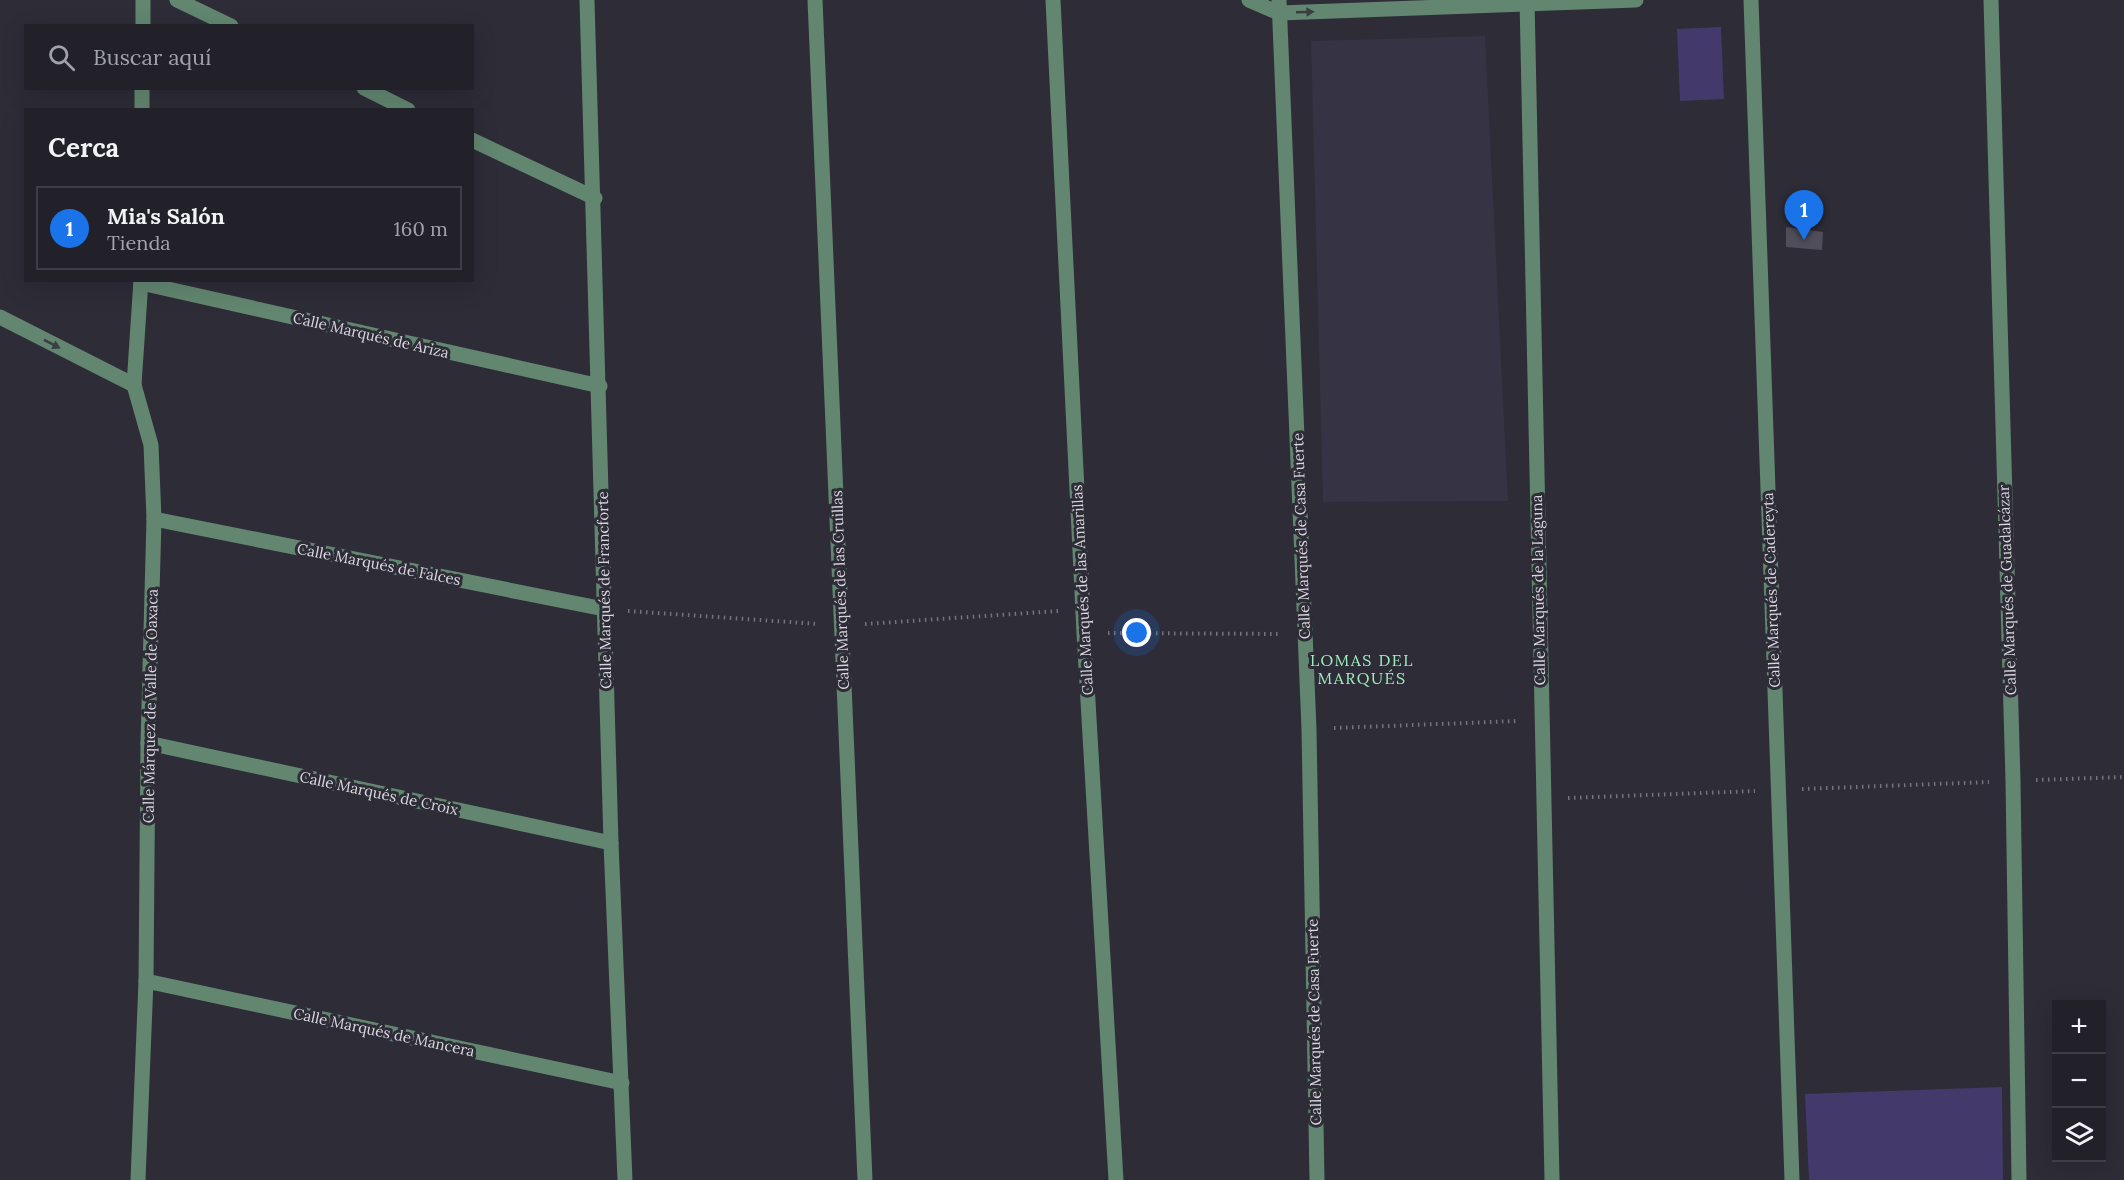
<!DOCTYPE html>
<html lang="es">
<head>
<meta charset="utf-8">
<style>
	body { margin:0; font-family:Lora,serif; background:#2e2e35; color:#f1f3f6 }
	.controls { position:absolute; right:18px; bottom:18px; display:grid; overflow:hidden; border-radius:0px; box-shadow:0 6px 24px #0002 }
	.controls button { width:54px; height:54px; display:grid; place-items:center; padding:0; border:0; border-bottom:2px solid #3f3e46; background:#222129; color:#f1f3f6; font:30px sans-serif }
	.you { position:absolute; left:1137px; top:633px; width:21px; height:21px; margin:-15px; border:4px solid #fff; border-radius:50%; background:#1a73e8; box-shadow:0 0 0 9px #1a73e833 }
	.badge { display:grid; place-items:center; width:39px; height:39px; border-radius:50%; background:#1a73e8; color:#fff; font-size:20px; font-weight:700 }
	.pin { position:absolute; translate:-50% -50px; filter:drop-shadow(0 2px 3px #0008) }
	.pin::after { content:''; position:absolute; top:32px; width:21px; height:18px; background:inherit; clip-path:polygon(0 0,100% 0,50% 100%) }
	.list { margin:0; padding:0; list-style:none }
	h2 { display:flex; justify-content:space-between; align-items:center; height:78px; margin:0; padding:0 24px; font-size:26px }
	h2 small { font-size:20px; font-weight:400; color:#a2a3a8 }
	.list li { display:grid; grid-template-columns:39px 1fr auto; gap:18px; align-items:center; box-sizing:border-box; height:84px; margin:0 12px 12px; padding:0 12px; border:2px solid #3f3e46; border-radius:0px }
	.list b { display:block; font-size:22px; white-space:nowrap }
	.list p { margin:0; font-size:20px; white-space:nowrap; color:#a2a3a8 }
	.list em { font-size:20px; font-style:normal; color:#a2a3a8 }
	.icon { flex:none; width:33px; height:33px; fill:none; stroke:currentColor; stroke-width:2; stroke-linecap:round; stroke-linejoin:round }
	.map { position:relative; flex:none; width:2124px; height:1180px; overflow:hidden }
	.search { position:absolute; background:#222129; box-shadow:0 6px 24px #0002; left:24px; top:24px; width:450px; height:66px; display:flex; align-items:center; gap:15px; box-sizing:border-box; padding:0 21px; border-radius:0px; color:#a2a3a8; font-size:22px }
	.panel { position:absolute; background:#222129; box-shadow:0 6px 24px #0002; left:24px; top:108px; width:450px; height:174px; border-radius:0px }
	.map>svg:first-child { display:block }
	.built { fill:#363344 }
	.green { fill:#433a6b }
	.building { fill:#4f4e5a }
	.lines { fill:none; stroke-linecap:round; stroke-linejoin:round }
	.path { stroke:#76757e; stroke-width:4; stroke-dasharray:1.5 4.5; stroke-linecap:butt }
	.minor { stroke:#628670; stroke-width:15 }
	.oneway { fill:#383e42 }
	.labels { text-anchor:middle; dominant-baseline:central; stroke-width:6; stroke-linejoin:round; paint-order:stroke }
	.street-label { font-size:15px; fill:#d8d7df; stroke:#2d2c37 }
	.neighbourhood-label { font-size:16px; letter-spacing:1.5px; fill:#9fedbe; stroke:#2d2c37 }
</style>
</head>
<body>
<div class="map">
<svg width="2124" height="1180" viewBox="0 0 2124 1180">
	<rect width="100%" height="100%" fill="#2d2c37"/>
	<path class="built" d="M1485,36l23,465 -185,1 -12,-461z"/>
	<g class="green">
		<path d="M1721,27l3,72 -44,2 -3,-72z"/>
		<path d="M2002,1087l1,93h-194l-4,-86z"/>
	</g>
	<path class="building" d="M1786,227l37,5 -1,18 -36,-3z"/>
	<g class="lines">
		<g class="path">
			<path d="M628,611l191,13"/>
			<path d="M865,624l193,-13"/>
			<path d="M1108,633l172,1"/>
			<path d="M1334,728l184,-7"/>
			<path d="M2036,780l88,-3"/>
			<path d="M1802,789l187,-7"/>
			<path d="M1568,798l187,-7"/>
		</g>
		<g class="minor">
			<path d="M177,0l54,26"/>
			<path d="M587,0l24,843 14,337"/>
			<path d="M815,0l50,1180"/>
			<path d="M1053,0l31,633 32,547"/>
			<path d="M1249,0l30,13 357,-13"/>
			<path d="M1279,0l30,729 8,451"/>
			<path d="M1527,0l25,1180"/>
			<path d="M1751,0l41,1180"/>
			<path d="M1991,0l22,781 6,399"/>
			<path d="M143,26v-26"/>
			<path d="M364,88l44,22"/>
			<path d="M142,110v-22"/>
			<path d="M472,140l123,58"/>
			<path d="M141,283l459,103"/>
			<path d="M0,317l134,68"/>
			<path d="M154,519l450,90"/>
			<path d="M148,743l463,100"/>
			<path d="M146,981l476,102"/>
			<path d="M138,1180l8,-199 2,-238 6,-224 -3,-74 -17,-60 7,-105"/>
		</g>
	</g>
	<defs><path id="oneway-solid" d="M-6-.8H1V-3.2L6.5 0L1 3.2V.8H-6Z" transform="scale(1.5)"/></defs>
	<g class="oneway">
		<use href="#oneway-solid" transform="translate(1305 12) rotate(-2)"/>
		<use href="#oneway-solid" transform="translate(52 344) rotate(27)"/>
	</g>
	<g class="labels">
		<g class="street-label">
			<text transform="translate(371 335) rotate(13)">Calle Marqués de Ariza</text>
			<text transform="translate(1301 536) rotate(-92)">Calle Marqués de Casa Fuerte</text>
			<text transform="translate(379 564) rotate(11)">Calle Marqués de Falces</text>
			<text transform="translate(604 590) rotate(-91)">Calle Marqués de Francforte</text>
			<text transform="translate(840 590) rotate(-92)">Calle Marqués de las Cruillas</text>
			<text transform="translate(1082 590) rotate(-93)">Calle Marqués de las Amarillas</text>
			<text transform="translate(1538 590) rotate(-91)">Calle Marqués de la Laguna</text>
			<text transform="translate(1771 590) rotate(-92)">Calle Marqués de Cadereyta</text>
			<text transform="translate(2007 590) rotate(-92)">Calle Marqués de Guadalcázar</text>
			<text transform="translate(150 706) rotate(-89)">Calle Márquez de Valle de Oaxaca</text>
			<text transform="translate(379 793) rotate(12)">Calle Marqués de Croix</text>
			<text transform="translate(1314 1022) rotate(-91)">Calle Marqués de Casa Fuerte</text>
			<text transform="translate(384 1032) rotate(12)">Calle Marqués de Mancera</text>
		</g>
		<g class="neighbourhood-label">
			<text x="1362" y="660">LOMAS DEL<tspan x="1362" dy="18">MARQUÉS</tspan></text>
		</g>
	</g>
</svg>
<div class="controls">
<button>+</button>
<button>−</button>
<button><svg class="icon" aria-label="layers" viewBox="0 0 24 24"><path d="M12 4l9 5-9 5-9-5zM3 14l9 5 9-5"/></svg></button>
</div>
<div class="you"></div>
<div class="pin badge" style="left:1804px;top:240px">1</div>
<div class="search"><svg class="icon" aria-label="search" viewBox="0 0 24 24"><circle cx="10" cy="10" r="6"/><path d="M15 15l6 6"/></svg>Buscar aquí</div>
<section class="panel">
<h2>Cerca<small></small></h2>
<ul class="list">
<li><span class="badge">1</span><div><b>Mia's Salón</b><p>Tienda</p></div><em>160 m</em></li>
</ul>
</section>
</div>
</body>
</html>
